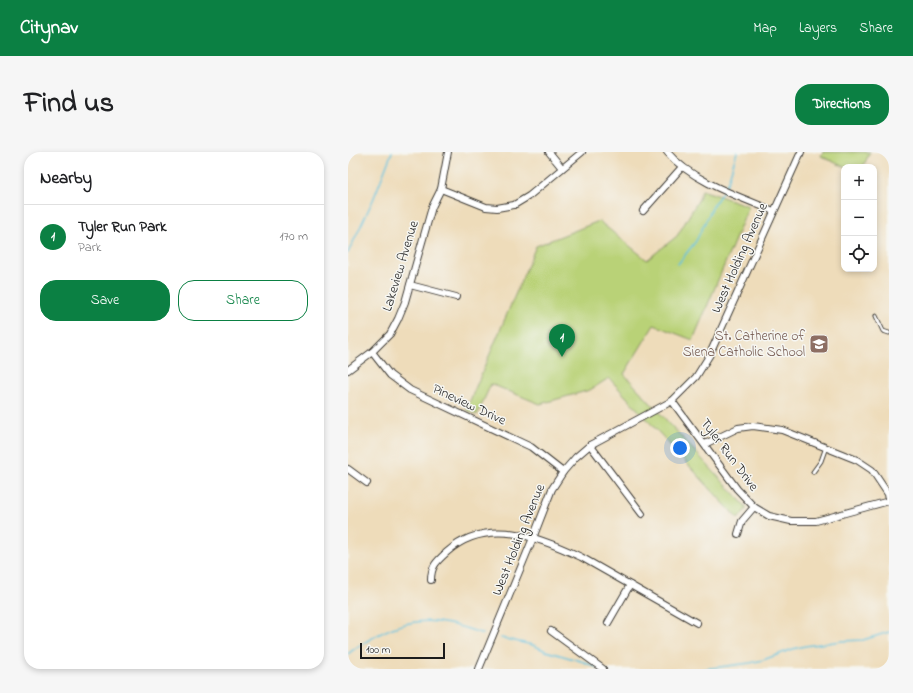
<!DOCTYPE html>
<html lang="en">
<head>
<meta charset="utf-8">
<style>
	body { margin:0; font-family:"Indie Flower",sans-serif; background:#f6f6f6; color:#202124 }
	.controls { position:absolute; right:12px; top:12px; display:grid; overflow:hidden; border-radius:8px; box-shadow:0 2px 6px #0003 }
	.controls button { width:36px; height:36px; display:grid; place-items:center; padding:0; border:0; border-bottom:1px solid #e0e0e0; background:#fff; color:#202124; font:20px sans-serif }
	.scale { position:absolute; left:12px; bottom:10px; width:85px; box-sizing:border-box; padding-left:4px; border:2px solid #1c1c1c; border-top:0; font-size:11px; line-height:14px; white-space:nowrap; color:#1c1c1c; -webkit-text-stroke:3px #f6f6f2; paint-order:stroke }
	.you { position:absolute; left:332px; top:296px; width:14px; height:14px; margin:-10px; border:3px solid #fff; border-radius:50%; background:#1a73e8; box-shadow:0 0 0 6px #1a73e833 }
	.badge { display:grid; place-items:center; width:26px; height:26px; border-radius:50%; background:#0b8043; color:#fff; font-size:13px; font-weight:700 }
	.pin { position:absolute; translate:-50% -33px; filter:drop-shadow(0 1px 2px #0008) }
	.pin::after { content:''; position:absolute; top:21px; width:14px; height:12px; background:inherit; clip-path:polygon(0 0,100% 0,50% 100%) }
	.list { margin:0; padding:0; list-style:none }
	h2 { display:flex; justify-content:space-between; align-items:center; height:52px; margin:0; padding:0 16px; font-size:17px }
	h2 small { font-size:13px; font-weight:400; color:#757577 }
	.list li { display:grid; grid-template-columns:26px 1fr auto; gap:12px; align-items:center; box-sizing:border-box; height:64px; padding:0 16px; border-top:1px solid #e0e0e0 }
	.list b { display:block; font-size:15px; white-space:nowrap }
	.list p { margin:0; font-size:13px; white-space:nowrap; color:#757577 }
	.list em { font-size:13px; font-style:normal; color:#757577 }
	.actions { display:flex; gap:8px; padding:12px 16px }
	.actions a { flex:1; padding:9px 0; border:1px solid #0b8043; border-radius:16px; text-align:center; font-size:14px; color:#0b8043 }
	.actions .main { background:#0b8043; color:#fff }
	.icon { flex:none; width:22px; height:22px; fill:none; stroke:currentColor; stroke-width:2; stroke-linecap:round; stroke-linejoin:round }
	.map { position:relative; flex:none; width:541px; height:517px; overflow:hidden; border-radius:16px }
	header { display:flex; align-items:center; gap:24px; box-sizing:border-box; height:56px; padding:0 20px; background:#0b8043; color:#fff }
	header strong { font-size:19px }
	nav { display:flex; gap:22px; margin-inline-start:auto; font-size:14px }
	.intro { display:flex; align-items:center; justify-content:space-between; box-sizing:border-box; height:96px; padding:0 24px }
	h1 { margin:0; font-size:28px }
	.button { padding:10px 18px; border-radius:16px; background:#0b8043; color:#fff; font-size:14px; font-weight:700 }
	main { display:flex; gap:24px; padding:0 24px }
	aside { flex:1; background:#fff; border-radius:16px; box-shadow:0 2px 6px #0003 }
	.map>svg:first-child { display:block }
	.green { fill:#b9d277; stroke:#6a774a }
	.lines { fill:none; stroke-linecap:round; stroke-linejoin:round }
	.stream { stroke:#60c2de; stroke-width:1.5 }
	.service-casing { stroke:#3c3934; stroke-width:5 }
	.minor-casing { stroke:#3c3934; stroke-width:8 }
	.service { stroke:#fff; stroke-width:3 }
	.minor { stroke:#fff; stroke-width:6 }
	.labels { text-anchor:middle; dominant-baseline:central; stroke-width:3; stroke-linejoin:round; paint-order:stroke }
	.street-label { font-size:14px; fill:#1c1c1c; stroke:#f6f6f2 }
	.education-label { font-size:14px; fill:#785e54; stroke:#f6f6f2; text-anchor:end }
</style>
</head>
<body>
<header>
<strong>Citynav</strong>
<nav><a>Map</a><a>Layers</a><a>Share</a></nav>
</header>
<div class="intro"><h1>Find us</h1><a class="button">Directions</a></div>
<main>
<aside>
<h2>Nearby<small></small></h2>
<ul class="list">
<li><span class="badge">1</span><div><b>Tyler Run Park</b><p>Park</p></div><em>170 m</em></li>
</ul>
<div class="actions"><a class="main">Save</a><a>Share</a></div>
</aside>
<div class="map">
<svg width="541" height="517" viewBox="0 0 541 517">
	<rect width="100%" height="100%" fill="#f6f6f2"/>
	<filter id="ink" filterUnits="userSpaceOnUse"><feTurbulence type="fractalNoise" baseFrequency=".025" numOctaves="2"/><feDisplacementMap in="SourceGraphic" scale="8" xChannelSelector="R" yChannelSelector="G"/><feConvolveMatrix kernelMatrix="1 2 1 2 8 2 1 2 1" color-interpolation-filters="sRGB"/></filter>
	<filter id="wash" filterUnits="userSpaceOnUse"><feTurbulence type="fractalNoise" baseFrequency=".012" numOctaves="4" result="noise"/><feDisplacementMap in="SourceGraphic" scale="16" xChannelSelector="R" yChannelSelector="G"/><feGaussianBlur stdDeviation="0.9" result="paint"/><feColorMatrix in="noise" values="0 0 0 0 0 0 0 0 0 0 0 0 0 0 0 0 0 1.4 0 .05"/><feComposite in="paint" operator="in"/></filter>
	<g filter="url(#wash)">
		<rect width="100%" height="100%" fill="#eedcba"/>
		<g class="green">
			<path d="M475,0h47l-7,15h-19l-23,-11z"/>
			<path d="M354,38l47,16 -56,134 -39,-15 -30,49 123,134 -9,11 -129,-141 -19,12 -50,14 -49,-20 -14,31 -11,-5 70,-164 63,-25 48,39 30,-24 22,-37z"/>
		</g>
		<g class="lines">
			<g class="stream">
				<path d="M377,36l3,-7 9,-29"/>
				<path d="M0,101l25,-53 19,-48"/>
				<path d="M330,112l18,-23 18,-37 9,-13"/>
				<path d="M153,486l32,7 13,6 38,11 12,5"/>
				<path d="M0,502c8,-7 17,-12 26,-17 40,-23 67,-18 109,-3"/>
				<path d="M356,517l46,-6 13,-3 30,-11 12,-3 37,-5 21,-1 26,-8"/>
			</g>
		</g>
	</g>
	<g filter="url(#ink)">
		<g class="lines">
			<defs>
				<g id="service">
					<path d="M528,164l7,15 6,2"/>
					<path d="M465,320l8,-11 5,-14"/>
				</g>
				<g id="minor">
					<path d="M201,0l13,16"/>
					<path d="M319,0c24,29 73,45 107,59"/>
					<path d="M93,37l45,18 11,1 17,-3 15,-9 53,-44"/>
					<path d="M295,59l39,-44"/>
					<path d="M62,133l46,12"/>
					<path d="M24,200l18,23 20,15 121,57 32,25"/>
					<path d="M0,218l24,-18 18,-18 8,-15 7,-17 27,-95 9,-18 7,-37"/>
					<path d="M324,249l65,88 17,18 15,9 22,5h25l73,-20"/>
					<path d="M357,292l33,-16 15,-2 29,4 75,30 15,10 16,24 1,6"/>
					<path d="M242,293l52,69"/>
					<path d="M0,317l19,14"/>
					<path d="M390,382l4,-13 12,-14"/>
					<path d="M83,428c0,-14 6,-19 16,-28 40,-36 92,-15 134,5l116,66"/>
					<path d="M260,471l22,-38"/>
					<path d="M203,479l52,38"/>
					<path d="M131,517l54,-131 19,-49 11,-17 13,-15 14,-12 82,-44 24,-24 13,-21 92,-204"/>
				</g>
			</defs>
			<use href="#service" class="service-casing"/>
			<use href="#minor" class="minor-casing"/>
			<use href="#service" class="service"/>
			<use href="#minor" class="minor"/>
		</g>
	</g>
	<defs>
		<symbol id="school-square" viewBox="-11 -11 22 22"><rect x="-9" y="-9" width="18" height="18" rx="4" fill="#8d6e63" stroke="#f6f6f2"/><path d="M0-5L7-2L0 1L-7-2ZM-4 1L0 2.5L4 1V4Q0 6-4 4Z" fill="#fff"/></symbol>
	</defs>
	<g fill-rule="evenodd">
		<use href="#school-square" x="460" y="181" width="22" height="22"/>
	</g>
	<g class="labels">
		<g class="street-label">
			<text transform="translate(392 106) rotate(-66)">West Holding Avenue</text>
			<text transform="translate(53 114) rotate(-73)">Lakeview Avenue</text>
			<text transform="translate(121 253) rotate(25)">Pineview Drive</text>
			<text transform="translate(381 303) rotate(53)">Tyler Run Drive</text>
			<text transform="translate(171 388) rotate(-68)">West Holding Avenue</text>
		</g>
		<g class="education-label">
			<text x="457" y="184">St. Catherine of<tspan x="457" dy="16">Siena Catholic School</tspan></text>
		</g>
	</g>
</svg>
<div class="controls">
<button>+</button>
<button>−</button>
<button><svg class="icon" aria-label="locate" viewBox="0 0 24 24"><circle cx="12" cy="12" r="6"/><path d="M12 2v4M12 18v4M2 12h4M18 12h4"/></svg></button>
</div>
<div class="scale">100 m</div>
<div class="you"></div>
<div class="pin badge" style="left:214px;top:205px">1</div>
</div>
</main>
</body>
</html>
